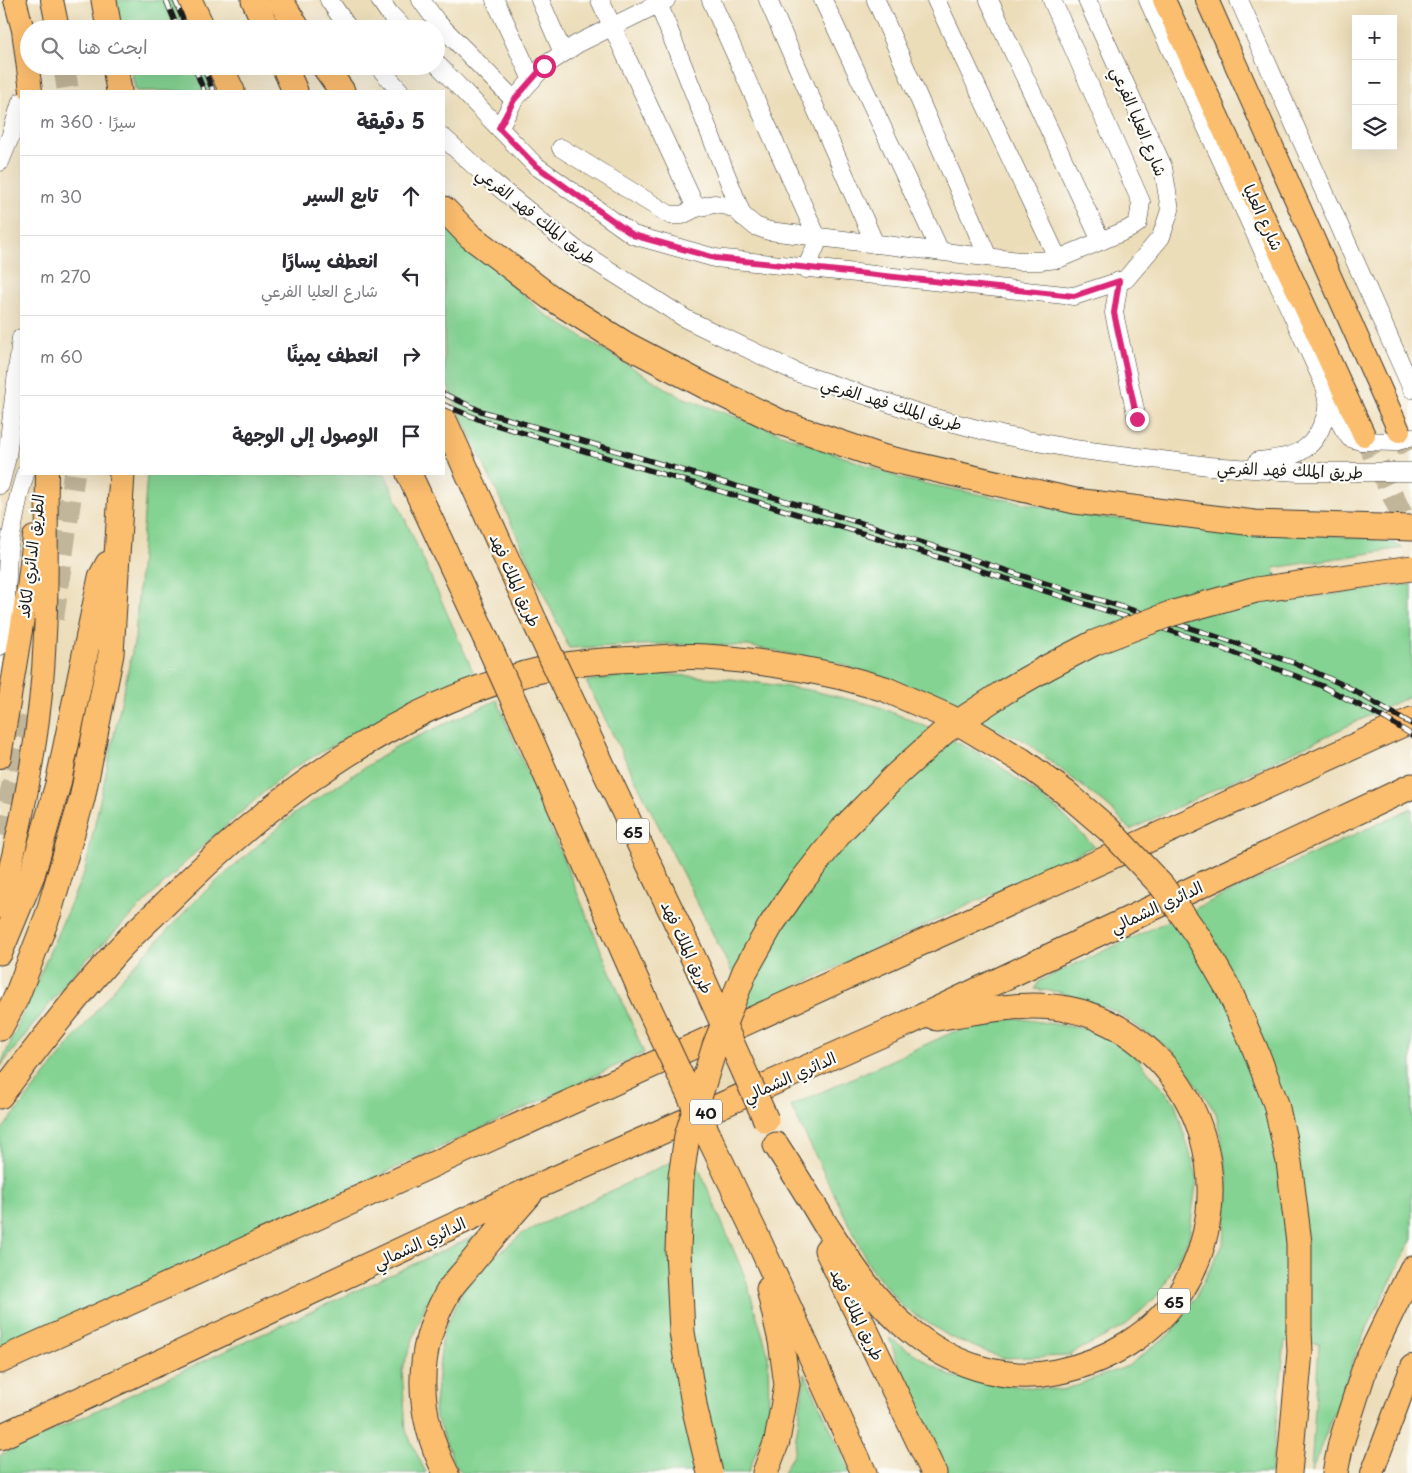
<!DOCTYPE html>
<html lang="ar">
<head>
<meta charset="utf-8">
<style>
	body { margin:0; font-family:"Playpen Sans","Playpen Sans Arabic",sans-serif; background:#f7f7f7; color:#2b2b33; direction:rtl }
	.controls { position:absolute; right:15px; top:15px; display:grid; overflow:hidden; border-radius:0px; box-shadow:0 5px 20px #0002 }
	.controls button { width:45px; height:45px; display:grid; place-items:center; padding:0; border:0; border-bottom:1px solid #e1e1e2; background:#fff; color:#2b2b33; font:25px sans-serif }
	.stop { position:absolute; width:15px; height:15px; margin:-11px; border:4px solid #db2777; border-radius:50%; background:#fff }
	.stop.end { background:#db2777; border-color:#fff; box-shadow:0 1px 5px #0008 }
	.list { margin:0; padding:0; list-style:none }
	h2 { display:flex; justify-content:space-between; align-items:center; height:65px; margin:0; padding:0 20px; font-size:21px }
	h2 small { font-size:16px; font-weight:400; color:#7c7c81 }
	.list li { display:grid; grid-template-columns:32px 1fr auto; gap:15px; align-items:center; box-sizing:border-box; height:80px; padding:0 20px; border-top:1px solid #e1e1e2 }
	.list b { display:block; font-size:19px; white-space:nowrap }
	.list p { margin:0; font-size:16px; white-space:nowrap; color:#7c7c81 }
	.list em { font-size:16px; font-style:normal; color:#7c7c81 }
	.icon { flex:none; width:28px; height:28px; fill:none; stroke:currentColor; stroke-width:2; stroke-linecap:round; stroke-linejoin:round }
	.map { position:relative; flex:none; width:1412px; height:1473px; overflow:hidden; direction:ltr }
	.search { position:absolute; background:#fff; box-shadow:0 5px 20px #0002; left:20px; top:20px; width:425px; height:55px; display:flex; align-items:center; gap:12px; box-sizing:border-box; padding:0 18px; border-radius:28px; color:#7c7c81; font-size:19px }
	.panel { position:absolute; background:#fff; box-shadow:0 5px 20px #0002; left:20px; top:90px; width:425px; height:385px; border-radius:0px; direction:rtl }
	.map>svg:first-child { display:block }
	.green { fill:#84d393; stroke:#507858 }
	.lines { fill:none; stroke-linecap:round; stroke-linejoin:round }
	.major-tunnel { stroke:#c2b69a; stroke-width:22; stroke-dasharray:22 11; stroke-linecap:butt }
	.minor-casing { stroke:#3b3934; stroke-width:19 }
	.major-casing { stroke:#3b3934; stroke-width:24 }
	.highway-casing { stroke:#3b3934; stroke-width:27 }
	.minor { stroke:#fff; stroke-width:18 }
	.major { stroke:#fbbd6e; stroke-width:22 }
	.highway { stroke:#fbbd6e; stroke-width:25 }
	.rail-casing { stroke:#1c1c1c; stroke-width:5.5 }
	.rail { stroke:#fdfcf7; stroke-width:4; stroke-dasharray:11; stroke-linecap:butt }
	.highway-bridge-casing { stroke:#3b3934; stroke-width:27; stroke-linecap:butt }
	.highway-bridge { stroke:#fbbd6e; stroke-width:25 }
	.route { stroke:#db2777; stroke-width:6 }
	.labels { text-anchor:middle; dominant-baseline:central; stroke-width:4.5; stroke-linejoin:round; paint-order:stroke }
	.shield { fill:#fdfcf7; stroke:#605f5e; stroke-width:1 }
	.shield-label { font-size:15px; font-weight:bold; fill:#1c1c1c }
	.street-label { font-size:16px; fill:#1c1c1c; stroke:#fdfcf7 }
</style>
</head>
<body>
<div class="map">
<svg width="1412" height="1473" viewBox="0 0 1412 1473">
	<rect width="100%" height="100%" fill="#fdfcf7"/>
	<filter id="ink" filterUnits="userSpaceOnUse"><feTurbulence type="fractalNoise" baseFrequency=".02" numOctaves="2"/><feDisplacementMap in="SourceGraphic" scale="10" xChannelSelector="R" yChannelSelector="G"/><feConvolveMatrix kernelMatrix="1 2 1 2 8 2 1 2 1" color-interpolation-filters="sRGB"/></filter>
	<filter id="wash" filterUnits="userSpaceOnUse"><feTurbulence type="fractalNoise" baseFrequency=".0096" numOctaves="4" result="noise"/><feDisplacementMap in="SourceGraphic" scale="20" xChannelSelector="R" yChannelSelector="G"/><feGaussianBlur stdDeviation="1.12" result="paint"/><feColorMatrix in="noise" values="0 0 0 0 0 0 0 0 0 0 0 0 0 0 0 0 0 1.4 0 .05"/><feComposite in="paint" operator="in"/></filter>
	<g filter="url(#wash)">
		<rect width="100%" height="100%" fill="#ecddb9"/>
		<g class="green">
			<path d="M113,0h59l13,29h-65z"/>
			<path d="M130,66h72l11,25h-77z"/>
			<path d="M444,224l99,89 136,83 227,84 190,37 291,23 16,8 -129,20 7,33 131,-17v111l-282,135 -21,-23 -84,-66 -183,-77 -94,-18 -84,-2 -95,4 -125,-270z"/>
			<path d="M147,474h238l90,202 -70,29 -117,66 -93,82 -117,115 -78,99 85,-197 50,-232z"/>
			<path d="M646,673l85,6 78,11 68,16 50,21 66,34 66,50 35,35 -344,162 -164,-327z"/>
			<path d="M497,700l147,353 -644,298v-219l123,-155 77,-81 94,-82 103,-68z"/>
			<path d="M1412,808v431l-50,99 -51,135 8,-129 -34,-3 -14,132h-323l-42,-89 -17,-46 61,38 52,9 61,5 65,-24 43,-33 24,-35 29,-56 4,-63 -12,-66 -41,-60 -60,-42 -56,-19 -24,-3 4,-8z"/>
			<path d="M1015,1018l71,11 45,22 44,52 22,74 -8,60 -29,56 -35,33 -58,30 -65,2 -52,-21 -47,-30 -32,-38 -80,-163 162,-74z"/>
			<path d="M692,1152l53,125 23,76 1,64 -21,56h-286l-8,-10 -20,-51 9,-80 26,-54 54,-45z"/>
			<path d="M490,1229l-64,74 -24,67 4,61 20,42h-426v-18z"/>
			<path d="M805,1374l46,99h-68l11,-21z"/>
		</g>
	</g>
	<g filter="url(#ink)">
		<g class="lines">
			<g class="major-tunnel">
				<path d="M64,66l4,25"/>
				<path d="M1399,431l13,28"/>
				<path d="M1364,435l48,101"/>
				<path d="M53,619l21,-145"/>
				<path d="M0,835l31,-124"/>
			</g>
			<defs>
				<g id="minor">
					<path d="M329,0l20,29"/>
					<path d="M380,0l9,13 15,16"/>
					<path d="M421,0l16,22 77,78"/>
					<path d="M495,0l37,80"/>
					<path d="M540,0l23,53"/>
					<path d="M600,0l96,208"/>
					<path d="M657,0l86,217"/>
					<path d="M711,0l106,237v6l-11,26"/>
					<path d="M768,0l107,244"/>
					<path d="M823,0l117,251"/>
					<path d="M876,0l112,257"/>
					<path d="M936,0l122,259"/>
					<path d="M989,0l112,241"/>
					<path d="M1148,0l171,373 24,55 7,10 10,3 34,1 18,-5"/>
					<path d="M1239,0l173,389"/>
					<path d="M436,63l99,102 98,70 82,23 359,38 52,-17 35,-42 9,-27 -7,-43 -76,-167"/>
					<path d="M378,66l22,25"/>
					<path d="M499,128l15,-28 30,-34 33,-22 89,-44"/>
					<path d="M444,138l46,42 84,68 112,71 112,54 133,44 70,18 73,14 135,17 89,6h114"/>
					<path d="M561,148l109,67h12l14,-7 18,-4 14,2 8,4 19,16 14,5 250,30h20l19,-2 71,-30 9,-6 3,-21 -89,-202"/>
					<path d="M0,162l11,-27 10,-33"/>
					<path d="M1119,281l-5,32 23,106"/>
					<path d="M1258,461c29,-3 52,-5 64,-36 5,-10 7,-19 4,-30"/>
					<path d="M0,485l7,-28 14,-119"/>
					<path d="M0,646l5,-24 3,-71 11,-56 6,-21"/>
				</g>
				<g id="major">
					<path d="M15,0l8,30 8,61"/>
					<path d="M52,0l6,29"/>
					<path d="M1164,0l200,435"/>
					<path d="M1207,0l192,431"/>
					<path d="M0,757l28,-169 6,-51"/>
					<path d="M0,907c24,-89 42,-181 45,-273 3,-54 1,-107 2,-160"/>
					<path d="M1372,1473l40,-107"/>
				</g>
				<g id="highway">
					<path d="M104,0l5,29"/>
					<path d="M189,0l14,29"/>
					<path d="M254,0l13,29"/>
					<path d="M280,0l18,29"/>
					<path d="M115,66l4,25"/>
					<path d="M220,66l12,25"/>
					<path d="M284,66l11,25"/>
					<path d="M324,66l18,25"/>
					<path d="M444,209l26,27 80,61 75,47 82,43 75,36 103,35 190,43 179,22 158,5"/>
					<path d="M444,420l91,202"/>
					<path d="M409,474l76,163"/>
					<path d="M568,693l131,277"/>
					<path d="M516,706l125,285"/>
					<path d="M0,952l32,-77 26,-91 43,-207 7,-13"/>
					<path d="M0,1028l16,-30 32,-83 34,-116 29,-145 11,-180"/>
					<path d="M0,1096c35,-47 72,-94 111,-138 15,-18 33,-34 50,-50 109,-110 248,-216 405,-243 25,-4 50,-5 75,-6 22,-1 44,-4 66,-2 45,3 90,10 135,20"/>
					<path d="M710,1139l47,98 107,236"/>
					<path d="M776,1145c17,26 33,52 49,79 24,37 48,76 83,105 41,35 95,54 148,43 50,-10 99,-38 126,-82 59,-95 22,-226 -82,-271 -52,-23 -109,-10 -163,-1"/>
					<path d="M827,1250l107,223"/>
					<path d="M0,1361l1412,-641"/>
					<path d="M0,1437l536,-250 372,-164 504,-237"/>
					<path d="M446,1473c-30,-59 -32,-121 1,-179 5,-10 14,-18 21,-27 20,-25 41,-49 62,-73"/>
					<path d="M765,1473l12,-32 10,-56 -6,-44 -12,-52"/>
					<path d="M1289,1473l11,-121 -1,-21"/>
					<path d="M1335,1473l6,-30 25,-79 46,-95"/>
				</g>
			</defs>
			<use href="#minor" class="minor-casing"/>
			<use href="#major" class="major-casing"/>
			<use href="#highway" class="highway-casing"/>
			<use href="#minor" class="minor"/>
			<use href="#major" class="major"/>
			<use href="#highway" class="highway"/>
			<defs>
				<g id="rail">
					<path d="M166,0l12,29"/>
					<path d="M175,0l12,29"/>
					<path d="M194,66l10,25"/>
					<path d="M203,66l10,25"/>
					<path d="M444,394l37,17 397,117 157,52 168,52 91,31 52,23 66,38"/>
					<path d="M444,405l39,16 392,116 324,103 121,45 66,34 26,16"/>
				</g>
			</defs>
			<use href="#rail" class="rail-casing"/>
			<use href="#rail" class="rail"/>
			<defs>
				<g id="highway-bridge">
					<path d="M535,622l33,71"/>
					<path d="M485,637l31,69"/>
					<path d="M842,677l43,12 64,28 72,43 45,33 42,36 54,57 37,52 30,52 26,59 21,55 13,58 10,81v88"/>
					<path d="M699,970l67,150"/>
					<path d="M641,991l69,148"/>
					<path d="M710,1473l-15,-63 -13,-78 -4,-82 3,-73 6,-41 28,-90 30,-75 26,-46 27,-39 45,-57 51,-52 51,-46 59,-39 44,-25 46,-24 76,-29 86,-24 156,-22"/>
				</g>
			</defs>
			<use href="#highway-bridge" class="highway-bridge-casing"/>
			<use href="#highway-bridge" class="highway-bridge"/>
		</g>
	</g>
	<g class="lines" filter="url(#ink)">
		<path class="route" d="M544,66l-30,34 -15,28 36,37 98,70 82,23 359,38 45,-15 -5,32 23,106"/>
	</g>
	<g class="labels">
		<g class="shield">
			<rect x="617" y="818.5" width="32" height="25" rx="4"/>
			<rect x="690" y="1099.5" width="32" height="25" rx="4"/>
			<rect x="1158" y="1288.5" width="32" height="25" rx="4"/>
		</g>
		<g class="shield-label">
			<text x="633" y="831">65</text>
			<text x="706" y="1112">40</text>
			<text x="1174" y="1301">65</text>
		</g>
		<g class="street-label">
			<text transform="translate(1140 121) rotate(67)">شارع العليا الفرعي</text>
			<text transform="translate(537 215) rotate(38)">طريق الملك فهد الفرعي</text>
			<text transform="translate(1264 217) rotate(65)">شارع العليا</text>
			<text transform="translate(892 403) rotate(17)">طريق الملك فهد الفرعي</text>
			<text transform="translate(1290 469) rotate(2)">طريق الملك فهد الفرعي</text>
			<text transform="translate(30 556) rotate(-83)">الطريق الدائري لكافد</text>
			<text transform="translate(516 580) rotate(66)">طريق الملك فهد</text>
			<text transform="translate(1156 906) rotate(-25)">الدائري الشمالي</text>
			<text transform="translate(688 947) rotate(65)">طريق الملك فهد</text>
			<text transform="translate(789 1076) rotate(-24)">الدائري الشمالي</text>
			<text transform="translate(419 1242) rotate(-25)">الدائري الشمالي</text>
			<text transform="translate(858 1314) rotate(64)">طريق الملك فهد</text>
		</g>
	</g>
</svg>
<div class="controls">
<button>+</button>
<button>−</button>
<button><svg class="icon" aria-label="layers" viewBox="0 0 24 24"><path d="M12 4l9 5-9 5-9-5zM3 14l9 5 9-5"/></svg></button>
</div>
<div class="stop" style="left:544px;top:66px"></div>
<div class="stop end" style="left:1137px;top:419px"></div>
<div class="search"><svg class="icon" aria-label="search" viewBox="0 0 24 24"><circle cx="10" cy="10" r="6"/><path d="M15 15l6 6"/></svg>ابحث هنا</div>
<section class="panel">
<h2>5 دقيقة<small>سيرًا · 360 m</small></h2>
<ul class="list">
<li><svg class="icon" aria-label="ahead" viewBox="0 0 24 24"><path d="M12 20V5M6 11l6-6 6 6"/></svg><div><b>تابع السير</b></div><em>30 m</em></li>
<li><svg class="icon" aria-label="left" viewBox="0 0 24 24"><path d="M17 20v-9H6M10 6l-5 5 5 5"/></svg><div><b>انعطف يسارًا</b><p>شارع العليا الفرعي</p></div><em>270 m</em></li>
<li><svg class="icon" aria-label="right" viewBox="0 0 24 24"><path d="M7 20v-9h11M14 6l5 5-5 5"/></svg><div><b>انعطف يمينًا</b></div><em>60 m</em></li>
<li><svg class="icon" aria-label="arrive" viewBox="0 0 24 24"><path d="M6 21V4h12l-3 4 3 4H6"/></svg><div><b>الوصول إلى الوجهة</b></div></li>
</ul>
</section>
</div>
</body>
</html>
